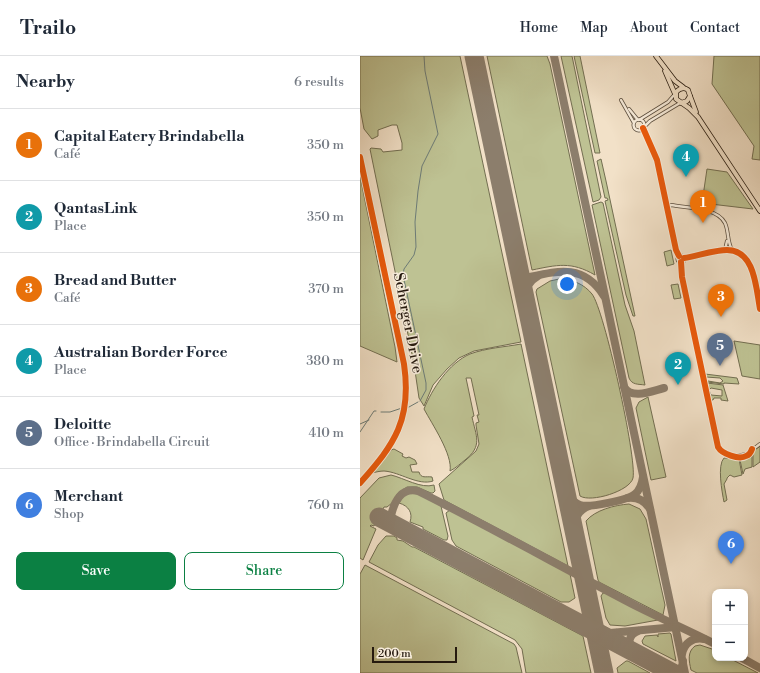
<!DOCTYPE html>
<html lang="en">
<head>
<meta charset="utf-8">
<style>
	body { margin:0; font-family:"Libre Bodoni",serif; background:#f6f6f7; color:#1f2937 }
	.controls { position:absolute; right:12px; bottom:12px; display:grid; overflow:hidden; border-radius:8px; box-shadow:0 2px 6px #0003 }
	.controls button { width:36px; height:36px; display:grid; place-items:center; padding:0; border:0; border-bottom:1px solid #e0e1e3; background:#fff; color:#1f2937; font:20px sans-serif }
	.scale { position:absolute; left:12px; bottom:10px; width:85px; box-sizing:border-box; padding-left:4px; border:2px solid #261a0f; border-top:0; font-size:11px; line-height:14px; white-space:nowrap; color:#261a0f; -webkit-text-stroke:3px #f7ecdb; paint-order:stroke }
	.you { position:absolute; left:207px; top:228px; width:14px; height:14px; margin:-10px; border:3px solid #fff; border-radius:50%; background:#1a73e8; box-shadow:0 0 0 6px #1a73e833 }
	.badge { display:grid; place-items:center; width:26px; height:26px; border-radius:50%; background:#0b8043; color:#fff; font-size:13px; font-weight:700 }
	.pin { position:absolute; translate:-50% -33px; filter:drop-shadow(0 1px 2px #0008) }
	.pin::after { content:''; position:absolute; top:21px; width:14px; height:12px; background:inherit; clip-path:polygon(0 0,100% 0,50% 100%) }
	.list { margin:0; padding:0; list-style:none }
	h2 { display:flex; justify-content:space-between; align-items:center; height:52px; margin:0; padding:0 16px; font-size:17px }
	h2 small { font-size:13px; font-weight:400; color:#747a83 }
	.list li { display:grid; grid-template-columns:26px 1fr auto; gap:12px; align-items:center; box-sizing:border-box; height:72px; padding:0 16px; border-top:1px solid #e0e1e3 }
	.list b { display:block; font-size:15px; white-space:nowrap }
	.list p { margin:0; font-size:13px; white-space:nowrap; color:#747a83 }
	.list em { font-size:13px; font-style:normal; color:#747a83 }
	.actions { display:flex; gap:8px; padding:12px 16px }
	.actions a { flex:1; padding:9px 0; border:1px solid #0b8043; border-radius:8px; text-align:center; font-size:14px; color:#0b8043 }
	.actions .main { background:#0b8043; color:#fff }
	.map { position:relative; flex:none; width:400px; height:617px; overflow:hidden }
	header { display:flex; align-items:center; gap:24px; box-sizing:border-box; height:56px; padding:0 20px; background:#fff; border-bottom:1px solid #e0e1e3 }
	header strong { font-size:19px }
	nav { display:flex; gap:22px; margin-inline-start:auto; font-size:14px }
	main { display:flex }
	aside { flex:1; background:#fff }
	.map>svg:first-child { display:block }
	.green { fill:#bec293; stroke:#726e51; fill-rule:evenodd }
	.lines { fill:none; stroke-linecap:round; stroke-linejoin:round }
	.stream { stroke:#6d7b76; stroke-width:1 }
	.taxiway { stroke:#8c7e6c; stroke-width:8 }
	.runway { stroke:#8c7e6c; stroke-width:19 }
	.minor-casing { stroke:#594c3d; stroke-width:4 }
	.primary-casing { stroke:#261a0f; stroke-width:5.5 }
	.minor { stroke:#f7ecdb; stroke-width:2.5 }
	.primary { stroke:#f2e1c8; stroke-width:4 }
	.cycleway-casing { stroke:#f7ecdb; stroke-width:8 }
	.cycleway { stroke:#e8590c; stroke-width:6 }
	.labels { text-anchor:middle; dominant-baseline:central; stroke-width:3; stroke-linejoin:round; paint-order:stroke }
	.street-label { font-size:15px; fill:#261a0f; stroke:#f7ecdb }
</style>
</head>
<body>
<header>
<strong>Trailo</strong>
<nav><a>Home</a><a>Map</a><a>About</a><a>Contact</a></nav>
</header>
<main>
<aside>
<h2>Nearby<small>6 results</small></h2>
<ul class="list">
<li><span class="badge" style="background:#e8710a">1</span><div><b>Capital Eatery Brindabella</b><p>Café</p></div><em>350 m</em></li>
<li><span class="badge" style="background:#0f9aa8">2</span><div><b>QantasLink</b><p>Place</p></div><em>350 m</em></li>
<li><span class="badge" style="background:#e8710a">3</span><div><b>Bread and Butter</b><p>Café</p></div><em>370 m</em></li>
<li><span class="badge" style="background:#0f9aa8">4</span><div><b>Australian Border Force</b><p>Place</p></div><em>380 m</em></li>
<li><span class="badge" style="background:#5c6f8a">5</span><div><b>Deloitte</b><p>Office · Brindabella Circuit</p></div><em>410 m</em></li>
<li><span class="badge" style="background:#3f7fe0">6</span><div><b>Merchant</b><p>Shop</p></div><em>760 m</em></li>
</ul>
<div class="actions"><a class="main">Save</a><a>Share</a></div>
</aside>
<div class="map">
<svg width="400" height="617" viewBox="0 0 400 617">
	<rect width="100%" height="100%" fill="#f2e1c8"/>
	<filter id="stains"><feTurbulence type="fractalNoise" baseFrequency=".005" numOctaves="4"/><feColorMatrix values="0 0 0 0 .2 0 0 0 0 .09 0 0 0 0 .02 0 0 0 .5 -.17"/></filter>
	<radialGradient id="worn" r=".72"><stop offset=".6" stop-color="#630" stop-opacity="0"/><stop offset="1" stop-color="#630" stop-opacity=".3"/></radialGradient>
	<g class="green">
		<path d="M0,0h100l61,286 -47,9 -15,7 -12,11 -14,16 -9,21 -5,-8 -5,-34 -44,-215 1,-1 10,1 2,3 19,-2v-7l-5,-18h-5l-14,5v6l-6,3 -8,-10 -4,-21z"/>
		<path d="M127,0h60l3,8 45,211c-24,-14 -38,-10 -63,-5z"/>
		<path d="M201,0h11l29,141 -2,3 -6,2z"/>
		<path d="M214,0h6l20,97h-5z"/>
		<path d="M354,0h46v104l-8,-1 2,-13 -42,-62z"/>
		<path d="M241,103l5,22 29,135h-2l-7,-21 -21,-94 3,-1 -1,-2h-2l-8,-37z"/>
		<path d="M347,113l20,3 26,37 -51,-6z"/>
		<path d="M0,120l35,171 2,15 -37,-16z"/>
		<path d="M241,146l2,1 22,102 9,26 11,54c-7,-1 -13,0 -16,-7l-37,-173z"/>
		<path d="M311,194l3,14 -7,2 -3,-14z"/>
		<path d="M199,223c13,0 25,5 33,15 12,15 45,164 41,184 -3,13 -42,25 -53,18l-44,-204 1,-3 13,-8z"/>
		<path d="M318,228l3,14 -7,1 -3,-14z"/>
		<path d="M374,285l26,4v34l-18,-3z"/>
		<path d="M161,288l47,222 -124,-66 -5,-16 37,-33 3,-7 -3,-19v-2l3,-1 -2,-7h2l-8,-37h-5l8,38 -2,1c4,19 11,29 -7,43 -4,3 -9,8 -15,11 3,-16 -18,-47 -26,-62 8,-20 25,-46 46,-55 16,-6 35,-7 51,-10z"/>
		<path d="M345,318l32,4 2,6 -15,-1v1l-17,-2 1,-1 12,2 3,-2 -3,-3 -14,-1z"/>
		<path d="M347,327l16,2 5,16 -7,-1v-2h-7l-1,2h-3zM351,332l11,2v6l-11,-1 -2,-5z"/>
		<path d="M288,341l18,80 -15,3 -15,-72 3,-6z"/>
		<path d="M400,390v16l-7,5v-16z"/>
		<path d="M34,393l9,5 -1,2 4,2 3,-1 6,3 2,4 -7,1 2,7h7c2,7 7,4 13,5l1,4c-15,5 -33,-9 -49,-10 -4,0 -8,1 -12,2l19,-23z"/>
		<path d="M392,396v15l-7,2 -2,5 -3,-14 6,-2z"/>
		<path d="M364,402l15,1 3,16 -8,2 -4,-2 -3,3v1l-3,5 3,16 -3,2c-2,-10 -7,-37 0,-44z"/>
		<path d="M31,419c13,3 30,14 43,10l1,6 -2,2h-2l-14,-6h-10l-9,6 -6,10 -5,4h-3l-10,19 -3,-1 -1,1 6,3 -13,31 -3,-2v-60l19,-20z"/>
		<path d="M49,436l9,1 23,13 7,30 -1,4h-3l-21,-11v-2l-13,-5c3,-9 -1,-16 -11,-19l5,-8z"/>
		<path d="M269,448l11,5 6,10 19,86 -2,10 -64,-33 -1,-2 -12,-59c9,-11 29,-16 43,-17z"/>
		<path d="M90,454l120,64 5,24 -6,4h-8l-105,-56 -4,-6 -6,-27z"/>
		<path d="M26,480h8l3,2v2l6,1 9,6h2l169,89 8,37h-65l-4,-24 -7,-9 -146,-78 9,-17z"/>
		<path d="M5,509l149,79 2,3 6,26h-162v-99z"/>
		<path d="M243,537h4l51,27 -33,6 -15,-1 -4,-7 -5,-22z"/>
		<path d="M310,577l1,1 5,27 -33,-17 -1,-3 3,-5 12,-1 1,2v-3z"/>
		<path d="M340,589l15,5v8h14l29,15h-61l-6,-3c-2,-9 -4,-18 4,-24z"/>
		<path d="M266,605h2l22,12h-32l-1,-5z"/>
	</g>
	<g class="lines">
		<g class="stream">
			<path d="M60,345l6,-11v-7l-23,-108 1,-6 10,-14 2,-8 -1,-25 3,-31 4,-25 16,-32 -13,-63 -1,-15"/>
			<path d="M49,351l9,-5"/>
			<path d="M21,356h9l12,-4"/>
			<path d="M0,368l9,-4"/>
			<path d="M0,376l14,-21h2"/>
		</g>
		<g class="taxiway">
			<path d="M194,0l131,617"/>
			<path d="M161,223c33,-7 61,-18 83,17"/>
			<path d="M165,242c0,-10 4,-17 13,-22"/>
			<path d="M264,331c8,13 28,4 40,1"/>
			<path d="M206,437c4,5 8,10 14,12 9,3 48,-5 55,-11 5,-4 7,-10 8,-17"/>
			<path d="M268,442c10,-1 17,3 22,11"/>
			<path d="M35,469l-4,-9c3,-14 10,-29 27,-25 74,37 147,78 220,116 26,13 52,24 77,37"/>
			<path d="M214,474c0,-11 4,-20 15,-24"/>
			<path d="M233,561l6,10 11,6 66,-6"/>
			<path d="M274,596c-7,-8 -6,-17 4,-21"/>
			<path d="M322,598c2,-11 11,-17 22,-15"/>
			<path d="M241,599c1,-10 5,-18 15,-22"/>
			<path d="M382,602l18,10"/>
			<path d="M306,614c8,3 17,1 17,-9"/>
		</g>
		<g class="runway">
			<path d="M114,0l130,617"/>
			<path d="M19,461l294,156"/>
		</g>
		<defs>
			<g id="minor">
				<path d="M261,44l13,23"/>
				<path d="M269,53l9,11"/>
				<circle cx="279" cy="69" r="5.5"/>
				<path d="M279,64l29,-18 7,-8"/>
				<path d="M284,71l6,-6 30,-18"/>
				<path d="M283,72l14,32 19,90 3,6"/>
				<path d="M0,101l44,207c8,55 -9,80 -44,119"/>
				<path d="M307,150l4,-1c15,3 46,2 54,18 4,9 2,18 7,27"/>
				<path d="M365,194l2,-9"/>
				<circle cx="321" cy="203" r="3.5"/>
				<path d="M324,202c13,-2 30,-8 43,-8 28,0 29,38 33,59"/>
				<path d="M321,206l1,15 36,170c4,7 21,13 28,9 3,-1 5,-4 6,-7"/>
				<path d="M376,400l11,-2 13,-10"/>
			</g>
			<g id="primary">
				<path d="M296,0l19,25 8,6"/>
				<path d="M305,15l10,23"/>
				<path d="M330,40l6,16"/>
				<path d="M321,47l6,-2 3,-5 -2,-6c-4,-3 -8,-2 -12,2v7l13,9 9,9 62,94"/>
			</g>
		</defs>
		<use href="#minor" class="minor-casing"/>
		<use href="#primary" class="primary-casing"/>
		<use href="#minor" class="minor"/>
		<use href="#primary" class="primary"/>
		<defs>
			<g id="cycleway">
				<path d="M283,72l14,32 19,90 3,6"/>
				<path d="M0,101l44,207c8,55 -9,80 -44,119"/>
				<path d="M324,202c13,-2 30,-8 43,-8 28,0 29,38 33,59"/>
				<path d="M321,206l1,15 36,170c4,7 21,13 28,9 3,-1 5,-4 6,-7"/>
			</g>
		</defs>
		<use href="#cycleway" class="cycleway-casing"/>
		<use href="#cycleway" class="cycleway"/>
	</g>
	<g class="labels">
		<g class="street-label">
			<text transform="translate(48 267) rotate(79)">Scherger Drive</text>
		</g>
	</g>
	<rect width="100%" height="100%" filter="url(#stains)"/>
	<rect width="100%" height="100%" fill="url(#worn)"/>
</svg>
<div class="controls">
<button>+</button>
<button>−</button>
</div>
<div class="scale">200 m</div>
<div class="you"></div>
<div class="pin badge" style="left:343px;top:167px;background:#e8710a">1</div>
<div class="pin badge" style="left:318px;top:329px;background:#0f9aa8">2</div>
<div class="pin badge" style="left:361px;top:261px;background:#e8710a">3</div>
<div class="pin badge" style="left:326px;top:121px;background:#0f9aa8">4</div>
<div class="pin badge" style="left:360px;top:310px;background:#5c6f8a">5</div>
<div class="pin badge" style="left:371px;top:508px;background:#3f7fe0">6</div>
</div>
</main>
</body>
</html>
